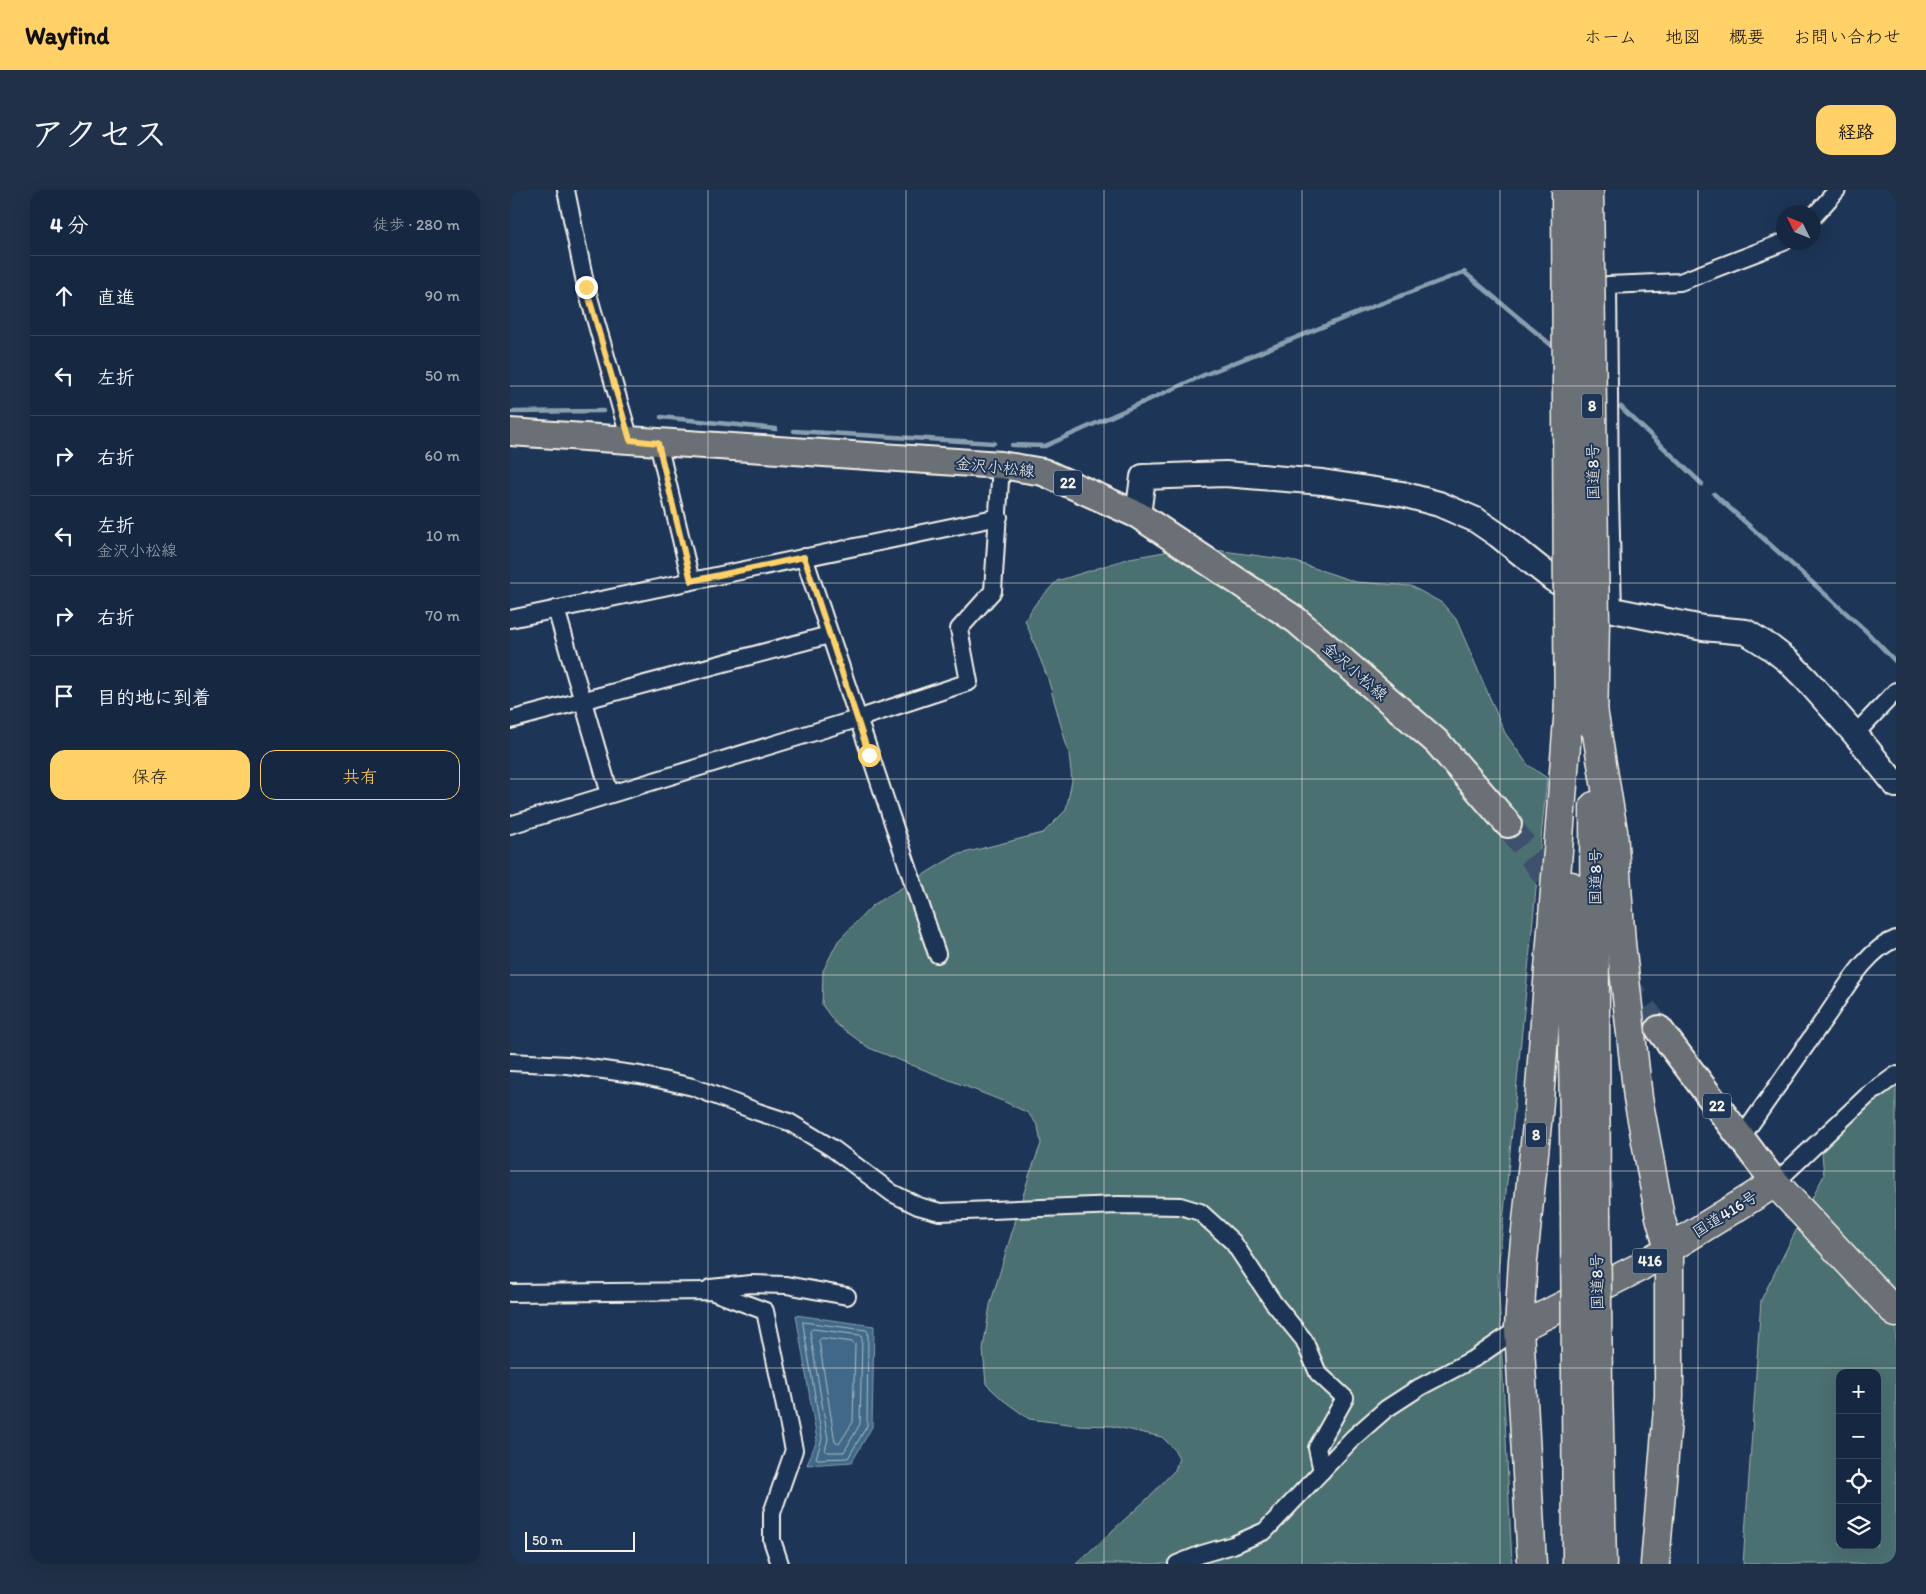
<!DOCTYPE html>
<html lang="ja">
<head>
<meta charset="utf-8">
<style>
	body { margin:0; font-family:Itim,"Klee One",sans-serif; background:#1f3048; color:#f1f3f6 }
	.controls { position:absolute; right:15px; bottom:15px; display:grid; overflow:hidden; border-radius:10px; box-shadow:0 5px 20px #0002 }
	.controls button { width:45px; height:45px; display:grid; place-items:center; padding:0; border:0; border-bottom:1px solid #35445a; background:#162841; color:#f1f3f6; font:25px sans-serif }
	.compass { position:absolute; left:1266px; top:15px; width:45px; height:45px; border-radius:50%; background:#162841; box-shadow:0 5px 20px #0002; rotate:313deg }
	.scale { position:absolute; left:15px; bottom:12px; width:110px; box-sizing:border-box; padding-left:5px; border:2px solid #f4f1e8; border-top:0; font-size:14px; line-height:18px; white-space:nowrap; color:#f4f1e8; -webkit-text-stroke:4px #1d3557; paint-order:stroke }
	.stop { position:absolute; width:15px; height:15px; margin:-11px; border:4px solid #ffd166; border-radius:50%; background:#fff }
	.stop.end { background:#ffd166; border-color:#fff; box-shadow:0 1px 5px #0008 }
	.list { margin:0; padding:0; list-style:none }
	h2 { display:flex; justify-content:space-between; align-items:center; height:65px; margin:0; padding:0 20px; font-size:21px }
	h2 small { font-size:16px; font-weight:400; color:#9ea6b1 }
	.list li { display:grid; grid-template-columns:32px 1fr auto; gap:15px; align-items:center; box-sizing:border-box; height:80px; padding:0 20px; border-top:1px solid #35445a }
	.list b { display:block; font-size:19px; white-space:nowrap }
	.list p { margin:0; font-size:16px; white-space:nowrap; color:#9ea6b1 }
	.list em { font-size:16px; font-style:normal; color:#9ea6b1 }
	.actions { display:flex; gap:10px; padding:15px 20px }
	.actions a { flex:1; padding:11px 0; border:1px solid #ffd166; border-radius:15px; text-align:center; font-size:18px; color:#ffd166 }
	.actions .main { background:#ffd166; color:#111 }
	.icon { flex:none; width:28px; height:28px; fill:none; stroke:currentColor; stroke-width:2; stroke-linecap:round; stroke-linejoin:round }
	.map { position:relative; flex:none; width:1386px; height:1374px; overflow:hidden; border-radius:15px }
	header { display:flex; align-items:center; gap:30px; box-sizing:border-box; height:70px; padding:0 25px; background:#ffd166; color:#111 }
	header strong { font-size:24px }
	nav { display:flex; gap:28px; margin-inline-start:auto; font-size:18px }
	.intro { display:flex; align-items:center; justify-content:space-between; box-sizing:border-box; height:120px; padding:0 30px }
	h1 { margin:0; font-size:35px }
	.button { padding:12px 22px; border-radius:15px; background:#ffd166; color:#111; font-size:18px; font-weight:700 }
	main { display:flex; gap:30px; padding:0 30px }
	aside { flex:1; background:#162841; border-radius:15px; box-shadow:0 5px 20px #0002 }
	.map>svg:first-child { display:block }
	.green { fill:#4c7072; stroke:#a0b0ad; fill-rule:evenodd }
	.water { fill:#416989; stroke:#899faf }
	.lines { fill:none; stroke-linecap:round; stroke-linejoin:round }
	.shore { stroke:#acbbc2; stroke-width:1 }
	.stream { stroke:#899faf; stroke-width:4.5 }
	.primary-tunnel { stroke:#3d516d; stroke-width:26; stroke-dasharray:26 13; stroke-linecap:butt }
	.street-casing { stroke:#f4f1e8; stroke-width:20 }
	.secondary-casing { stroke:#f4f1e8; stroke-width:28 }
	.primary-casing { stroke:#f4f1e8; stroke-width:30 }
	.highway-casing { stroke:#f4f1e8; stroke-width:31 }
	.street { stroke:#1d3557; stroke-width:16 }
	.secondary { stroke:#1d3557; stroke-width:24 }
	.primary { stroke:#6b6f75; stroke-width:26 }
	.highway { stroke:#6b6f75; stroke-width:28 }
	.highway-bridge-casing { stroke:#f4f1e8; stroke-width:31; stroke-linecap:butt }
	.highway-bridge { stroke:#6b6f75; stroke-width:28 }
	.route { stroke:#ffd166; stroke-width:6 }
	.grid { fill:none; stroke:#f4f1e8; stroke-width:1; stroke-opacity:0.55 }
	.labels { text-anchor:middle; dominant-baseline:central; stroke-width:4; stroke-linejoin:round; paint-order:stroke }
	.shield { fill:#1d3557; stroke:#b4b9bc; stroke-width:1 }
	.shield-label { font-size:15px; font-weight:bold; fill:#f4f1e8 }
	.street-label { font-size:16px; fill:#f4f1e8; stroke:#1d3557 }
</style>
</head>
<body>
<header>
<strong>Wayfind</strong>
<nav><a>ホーム</a><a>地図</a><a>概要</a><a>お問い合わせ</a></nav>
</header>
<div class="intro"><h1>アクセス</h1><a class="button">経路</a></div>
<main>
<aside>
<h2>4 分<small>徒歩 · 280 m</small></h2>
<ul class="list">
<li><svg class="icon" aria-label="ahead" viewBox="0 0 24 24"><path d="M12 20V5M6 11l6-6 6 6"/></svg><div><b>直進</b></div><em>90 m</em></li>
<li><svg class="icon" aria-label="left" viewBox="0 0 24 24"><path d="M17 20v-9H6M10 6l-5 5 5 5"/></svg><div><b>左折</b></div><em>50 m</em></li>
<li><svg class="icon" aria-label="right" viewBox="0 0 24 24"><path d="M7 20v-9h11M14 6l5 5-5 5"/></svg><div><b>右折</b></div><em>60 m</em></li>
<li><svg class="icon" aria-label="left" viewBox="0 0 24 24"><path d="M17 20v-9H6M10 6l-5 5 5 5"/></svg><div><b>左折</b><p>金沢小松線</p></div><em>10 m</em></li>
<li><svg class="icon" aria-label="right" viewBox="0 0 24 24"><path d="M7 20v-9h11M14 6l5 5-5 5"/></svg><div><b>右折</b></div><em>70 m</em></li>
<li><svg class="icon" aria-label="arrive" viewBox="0 0 24 24"><path d="M6 21V4h12l-3 4 3 4H6"/></svg><div><b>目的地に到着</b></div></li>
</ul>
<div class="actions"><a class="main">保存</a><a>共有</a></div>
</aside>
<div class="map">
<svg width="1386" height="1374" viewBox="0 0 1386 1374">
	<rect width="100%" height="100%" fill="#1d3557"/>
	<filter id="ink" filterUnits="userSpaceOnUse"><feTurbulence type="fractalNoise" baseFrequency=".02" numOctaves="2"/><feDisplacementMap in="SourceGraphic" scale="10" xChannelSelector="R" yChannelSelector="G"/><feConvolveMatrix kernelMatrix="1 2 1 2 8 2 1 2 1" color-interpolation-filters="sRGB"/></filter>
	<g filter="url(#ink)">
		<g class="green">
			<path d="M683,357l97,13 66,22 55,4 31,17 14,16 49,114 23,32 19,13 -49,495 14,291h-436l71,-65 28,-29 4,-12 -5,-9 -12,-12 -50,-11 -36,-1 -47,-6 -26,-19 -17,-16 -3,-35 7,-44 39,-129 12,-32 -3,-18 -10,-13 -23,-11 -136,-54 -33,-24 -14,-19 1,-34 15,-30 35,-36 83,-50 87,-22 23,-23 6,-29 -3,-27 -21,-75 -23,-59 11,-17 21,-22 73,-23z"/>
			<path d="M1386,884v490h-153l18,-264 63,-125 -3,-31zM1330,1183h37v172h-37z"/>
		</g>
		<path class="water" d="M286,1125l78,11 -2,101 -20,35 -45,3 10,-25z"/>
		<g class="lines">
			<g class="shore">
				<path d="M293,1132l63,8 2,2 -1,94 -19,32 -30,1 -2,-1 6,-19z"/>
				<path d="M303,1139l47,6 2,2 -2,87 -16,28h-16l-3,-1 3,-12 -18,-107z"/>
				<path d="M312,1148l31,4 2,2 -2,78 -14,22 -4,-2 -16,-101z"/>
			</g>
			<g class="stream">
				<path d="M1111,217l81,77"/>
				<path d="M0,222l93,-1"/>
				<path d="M151,227l115,12"/>
				<path d="M284,241l200,12"/>
				<path d="M502,255l33,1 159,-71 165,-67 95,-36 92,77"/>
				<path d="M1204,304l152,137 30,31"/>
			</g>
			<g class="primary-tunnel">
				<path d="M998,634l56,76"/>
				<path d="M1111,788l38,51"/>
			</g>
			<defs>
				<g id="street">
					<path d="M56,0l20,97 44,153"/>
					<path d="M1304,26l23,-26"/>
					<path d="M148,253l33,138"/>
					<path d="M294,367l133,397"/>
					<path d="M46,419l54,185"/>
					<path d="M1103,420l-3,-113 -2,-212 72,-3 104,-40"/>
					<path d="M0,429l489,-102"/>
					<path d="M0,530l319,-85"/>
					<path d="M1345,544l41,-43"/>
					<path d="M0,635l347,-106 112,-37 -10,-53 34,-38 8,-126"/>
					<path d="M0,872l57,3 73,10 53,12 65,25 31,10 43,26 60,45 26,13 22,6 178,-7 62,1 20,6 33,30 40,60 31,38 14,33 27,25 -28,50 5,23"/>
					<path d="M1231,948c27,-39 55,-78 82,-117 19,-26 42,-71 73,-82"/>
					<path d="M1265,993l92,-87 29,-21"/>
					<path d="M200,1098l41,-4 35,1 61,11"/>
					<path d="M0,1103l201,-2 54,20 29,139 -22,63v27l8,24"/>
					<path d="M667,1374l25,-10 31,-9 32,-14 88,-93 33,-29 34,-22 57,-30 42,-29"/>
				</g>
				<path id="secondary" d="M628,325l5,-38 82,-3 97,8 80,12 37,10 37,16 22,15 55,44 31,19 29,12 90,18 43,4 24,15 18,14 19,19 48,54 41,51"/>
				<g id="primary">
					<path d="M0,242l491,33 42,7 95,43 158,105 141,122 71,82"/>
					<path d="M1149,839l116,154"/>
				</g>
				<g id="highway">
					<path d="M1058,428l1,105"/>
					<path d="M1083,519l20,122 8,112 17,155 22,119 9,32v147l-14,168"/>
					<path d="M1083,536l2,-104"/>
					<path d="M1084,616l2,408"/>
					<path d="M1061,696l4,326"/>
					<path d="M1009,1138l119,-60 137,-85 121,130"/>
					<path d="M1066,1194l1,180"/>
					<path d="M1088,1195l4,179"/>
					<path d="M1022,1374l-13,-236 4,-68 15,-146 31,-408"/>
				</g>
			</defs>
			<use href="#street" class="street-casing"/>
			<use href="#secondary" class="secondary-casing"/>
			<use href="#primary" class="primary-casing"/>
			<use href="#highway" class="highway-casing"/>
			<use href="#street" class="street"/>
			<use href="#secondary" class="secondary"/>
			<use href="#primary" class="primary"/>
			<use href="#highway" class="highway"/>
			<defs>
				<g id="highway-bridge">
					<path d="M1056,0l2,428"/>
					<path d="M1079,0l6,432"/>
					<path d="M1065,1022l1,172"/>
					<path d="M1086,1024l2,171"/>
				</g>
			</defs>
			<use href="#highway-bridge" class="highway-bridge-casing"/>
			<use href="#highway-bridge" class="highway-bridge"/>
		</g>
	</g>
	<g class="lines" filter="url(#ink)">
		<path class="route" d="M76,97l44,153 28,3 33,138 113,-24 65,198"/>
	</g>
	<path class="grid" d="M198,0v1374M396,0v1374M594,0v1374M792,0v1374M990,0v1374M1188,0v1374M0,196h1386M0,393h1386M0,589h1386M0,785h1386M0,981h1386M0,1178h1386"/>
	<g class="labels">
		<g class="shield">
			<rect x="1072" y="203.5" width="20" height="25" rx="4"/>
			<rect x="544" y="280.5" width="28" height="25" rx="4"/>
			<rect x="1193" y="903.5" width="28" height="25" rx="4"/>
			<rect x="1016" y="932.5" width="20" height="25" rx="4"/>
			<rect x="1122.5" y="1058.5" width="35" height="25" rx="4"/>
		</g>
		<g class="shield-label">
			<text x="1082" y="216">8</text>
			<text x="558" y="293">22</text>
			<text x="1207" y="916">22</text>
			<text x="1026" y="945">8</text>
			<text x="1140" y="1071">416</text>
		</g>
		<g class="street-label">
			<text transform="translate(485 277) rotate(6)">金沢小松線</text>
			<text transform="translate(1083 282) rotate(-91)">国道8号</text>
			<text transform="translate(845 481) rotate(41)">金沢小松線</text>
			<text transform="translate(1085 687) rotate(-90)">国道8号</text>
			<text transform="translate(1215 1024) rotate(-32)">国道416号</text>
			<text transform="translate(1087 1092) rotate(-91)">国道8号</text>
		</g>
	</g>
</svg>
<div class="controls">
<button>+</button>
<button>−</button>
<button><svg class="icon" aria-label="locate" viewBox="0 0 24 24"><circle cx="12" cy="12" r="6"/><path d="M12 2v4M12 18v4M2 12h4M18 12h4"/></svg></button>
<button><svg class="icon" aria-label="layers" viewBox="0 0 24 24"><path d="M12 4l9 5-9 5-9-5zM3 14l9 5 9-5"/></svg></button>
</div>
<svg class="compass" viewBox="-18 -18 36 36"><path d="M0-13l5 13h-10z" fill="#e53935"/><path d="M0 13l5-13h-10z" fill="#9ea6b1"/></svg>
<div class="scale">50 m</div>
<div class="stop" style="left:359px;top:565px"></div>
<div class="stop end" style="left:76px;top:97px"></div>
</div>
</main>
</body>
</html>
